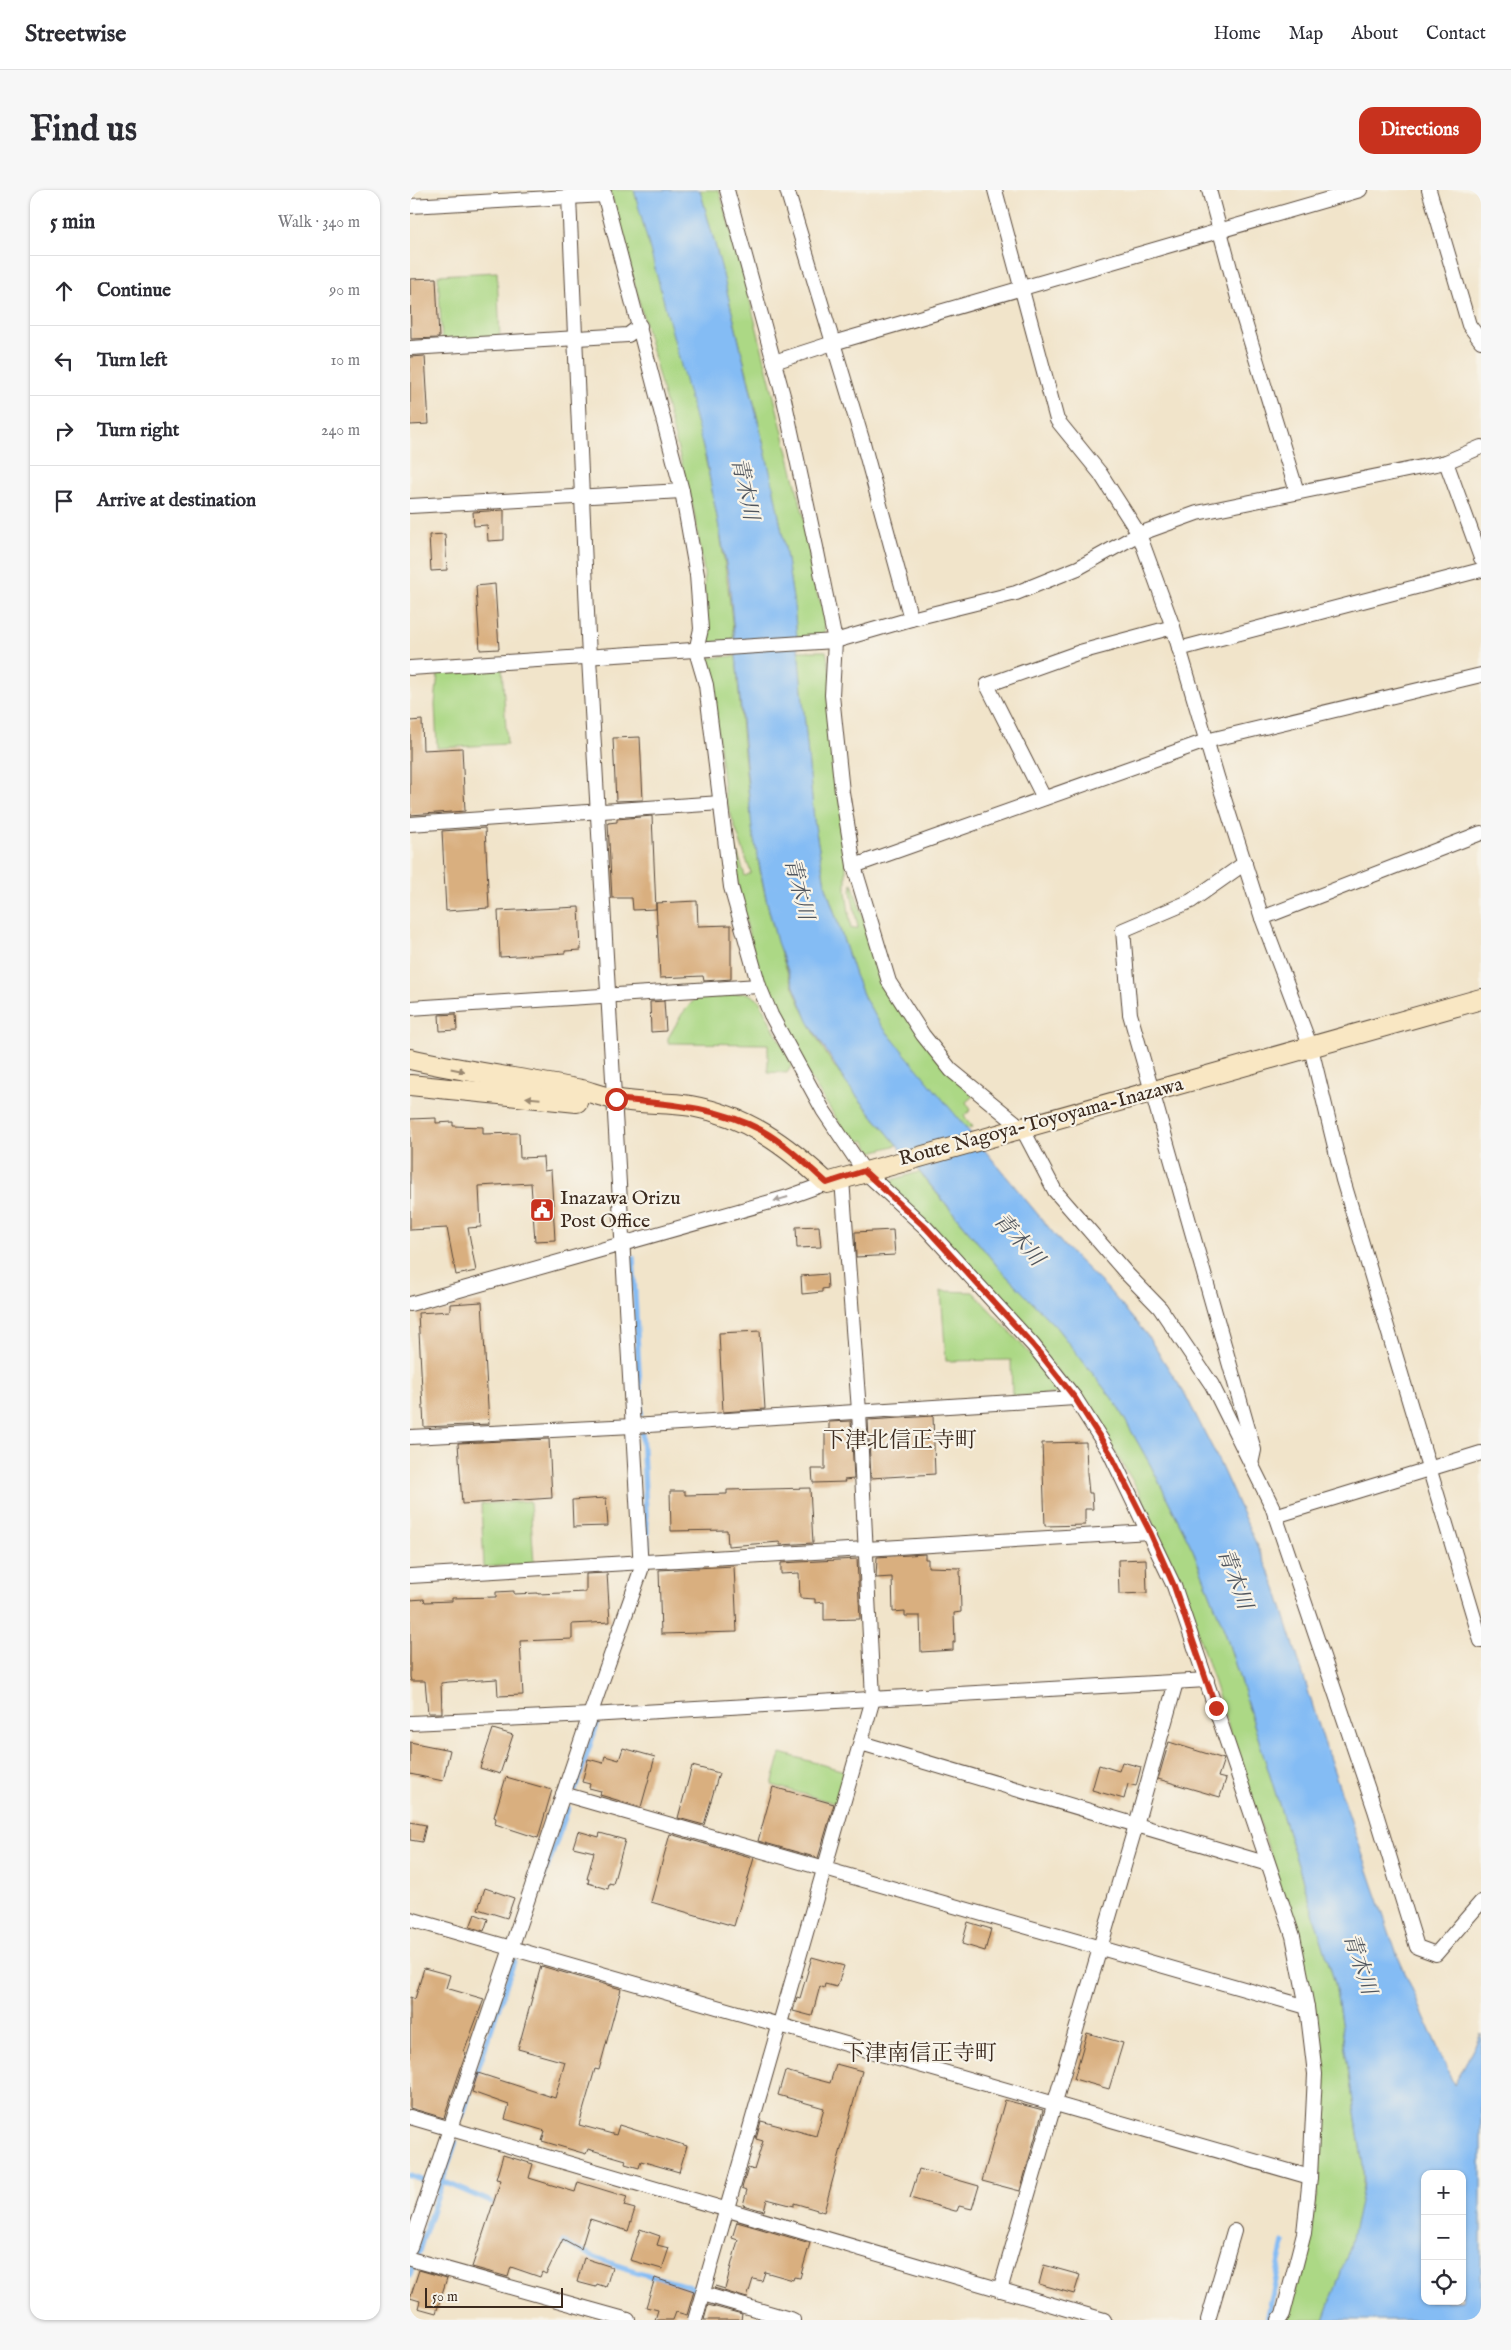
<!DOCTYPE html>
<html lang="en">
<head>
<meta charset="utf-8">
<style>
	body { margin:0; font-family:"IM FELL English","Noto Serif JP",serif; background:#f7f7f7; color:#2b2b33 }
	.controls { position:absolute; right:15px; bottom:15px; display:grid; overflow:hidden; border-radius:10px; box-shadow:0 1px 4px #0004 }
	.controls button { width:45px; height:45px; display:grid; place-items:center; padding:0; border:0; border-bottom:1px solid #e1e1e2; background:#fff; color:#2b2b33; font:25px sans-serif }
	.scale { position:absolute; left:15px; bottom:12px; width:138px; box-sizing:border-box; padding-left:5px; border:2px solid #3b2a1e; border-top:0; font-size:14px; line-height:18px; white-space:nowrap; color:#3b2a1e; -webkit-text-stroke:4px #f7f3e8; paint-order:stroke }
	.stop { position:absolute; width:15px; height:15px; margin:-11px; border:4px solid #c8321e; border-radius:50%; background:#fff }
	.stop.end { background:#c8321e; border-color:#fff; box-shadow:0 1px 5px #0008 }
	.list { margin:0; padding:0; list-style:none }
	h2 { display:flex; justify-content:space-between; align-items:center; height:65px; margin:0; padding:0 20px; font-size:21px }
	h2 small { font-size:16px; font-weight:400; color:#7c7c81 }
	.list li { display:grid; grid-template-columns:32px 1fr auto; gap:15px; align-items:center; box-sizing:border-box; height:70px; padding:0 20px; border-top:1px solid #e1e1e2 }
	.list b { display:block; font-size:19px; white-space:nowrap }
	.list em { font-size:16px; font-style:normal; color:#7c7c81 }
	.icon { flex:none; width:28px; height:28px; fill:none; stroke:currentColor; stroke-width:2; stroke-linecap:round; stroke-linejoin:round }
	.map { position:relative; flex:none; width:1071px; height:2130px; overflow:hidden; border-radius:15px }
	header { display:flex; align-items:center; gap:30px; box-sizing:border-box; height:70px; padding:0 25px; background:#fff; border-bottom:1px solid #e1e1e2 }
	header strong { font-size:24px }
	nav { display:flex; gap:28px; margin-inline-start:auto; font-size:18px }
	.intro { display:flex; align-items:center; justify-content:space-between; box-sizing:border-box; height:120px; padding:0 30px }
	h1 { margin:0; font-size:35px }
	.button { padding:12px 22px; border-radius:15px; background:#c8321e; color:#fff; font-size:18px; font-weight:700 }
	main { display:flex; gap:30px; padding:0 30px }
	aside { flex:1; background:#fff; border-radius:15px; box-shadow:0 1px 4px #0004 }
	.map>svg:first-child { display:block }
	.grass { fill:#acd885; stroke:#748152 }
	.water { fill:#84bcf4; stroke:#607389; fill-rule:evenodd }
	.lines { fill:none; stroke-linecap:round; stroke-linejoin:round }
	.stream { stroke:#84bcf4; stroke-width:5.5 }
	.building { fill:#d9af7f }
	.street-casing { stroke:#564638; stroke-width:16 }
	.secondary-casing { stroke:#564638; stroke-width:22 }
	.street { stroke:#fff; stroke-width:14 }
	.secondary { stroke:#f9e7c3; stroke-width:20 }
	.oneway { fill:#9a8870 }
	.oneway2 { fill:#a79f9a }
	.route { stroke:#c8321e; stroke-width:6 }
	.labels { text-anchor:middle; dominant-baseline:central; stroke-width:4.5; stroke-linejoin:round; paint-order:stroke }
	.street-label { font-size:20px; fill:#3b2a1e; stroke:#f7f3e8 }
	.poi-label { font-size:20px; fill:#3b2a1e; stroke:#f7f3e8; text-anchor:start }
	.water-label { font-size:21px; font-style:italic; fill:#51565e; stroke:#f7f3e8 }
	.quarter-label { font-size:22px; fill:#3b2a1e; stroke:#f7f3e8 }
</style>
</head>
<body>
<header>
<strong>Streetwise</strong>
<nav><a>Home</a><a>Map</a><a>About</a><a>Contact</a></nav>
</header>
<div class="intro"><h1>Find us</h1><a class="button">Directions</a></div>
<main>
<aside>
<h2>5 min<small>Walk · 340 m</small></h2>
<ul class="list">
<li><svg class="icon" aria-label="ahead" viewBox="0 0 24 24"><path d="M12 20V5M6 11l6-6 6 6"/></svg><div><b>Continue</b></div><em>90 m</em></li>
<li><svg class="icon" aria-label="left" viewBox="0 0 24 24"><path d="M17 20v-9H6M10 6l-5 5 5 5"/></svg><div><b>Turn left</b></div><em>10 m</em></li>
<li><svg class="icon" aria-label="right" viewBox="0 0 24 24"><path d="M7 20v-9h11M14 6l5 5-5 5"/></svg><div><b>Turn right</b></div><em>240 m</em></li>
<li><svg class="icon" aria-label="arrive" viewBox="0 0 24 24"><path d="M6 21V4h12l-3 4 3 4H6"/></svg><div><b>Arrive at destination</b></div></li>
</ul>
</aside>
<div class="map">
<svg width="1071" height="2130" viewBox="0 0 1071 2130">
	<rect width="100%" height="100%" fill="#f7f3e8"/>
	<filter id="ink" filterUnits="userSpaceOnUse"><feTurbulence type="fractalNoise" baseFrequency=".02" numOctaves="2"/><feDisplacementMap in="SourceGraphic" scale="10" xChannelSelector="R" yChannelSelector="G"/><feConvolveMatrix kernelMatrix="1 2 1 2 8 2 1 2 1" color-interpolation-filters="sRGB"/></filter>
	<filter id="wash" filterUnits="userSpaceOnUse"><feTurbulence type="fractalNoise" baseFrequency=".0096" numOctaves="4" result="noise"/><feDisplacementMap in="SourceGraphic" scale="20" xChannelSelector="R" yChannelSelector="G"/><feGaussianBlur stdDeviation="1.12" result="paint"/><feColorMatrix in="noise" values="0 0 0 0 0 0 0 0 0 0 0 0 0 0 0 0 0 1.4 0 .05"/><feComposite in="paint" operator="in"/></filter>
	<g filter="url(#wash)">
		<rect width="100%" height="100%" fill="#f1e4ca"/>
		<g class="grass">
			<path d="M200,0h24c43,149 87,298 100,452l-31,2 3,-13 -2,-59 -11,-65z"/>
			<path d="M290,0h19l23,79 61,244 14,81 7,15 1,27 -28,2c-7,-80 -25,-157 -43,-235 -17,-71 -34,-142 -54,-213z"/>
			<path d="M87,82l3,66 -58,4 -4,-67z"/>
			<path d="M388,461h28l5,24 15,184v32l5,38 7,-1 -7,-37 1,-8 32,100 89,113 -7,6 5,8 -7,6 9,11 -8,1 -84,-103 -16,-26 -10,-24 -30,-91 -11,-64z"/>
			<path d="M326,466c11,135 18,276 89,396 20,33 47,62 72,93l-25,7 -8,-12 -9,5c-28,-39 -59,-87 -79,-130 -26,-61 -39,-127 -48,-192l17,53 6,-3 -26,-75 -14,-121 -7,-19z"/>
			<path d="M92,478l5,76 -70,4 -2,-44 3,-32z"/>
			<path d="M338,803l11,7 33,65 -5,8 -19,-1v-28l-100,-1v-5l14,-24 17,-20z"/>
			<path d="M509,982l80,96 57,59 59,75 36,64 42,84 32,82 110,351 28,183c3,51 -22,107 -39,154h-37l20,-76 10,-51 5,-122 -9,-70 -40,-138 -89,-272 -47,-103 -55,-90 -197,-216z"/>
			<path d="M531,1101l32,1 85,92 -2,10 -44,2 -1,-36 -65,1z"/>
			<path d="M120,1311l4,63 -50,3 -3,-63z"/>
			<path d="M371,1563l67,19 -10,32 -66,-19z"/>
		</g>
		<path class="water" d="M224,0h66l21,76 50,210 14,71 9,58 20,215 11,64 30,91 10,24 16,26 183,221 42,41 41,48 38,59 29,57 61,134 50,160 71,207 58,133 27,-51v286h-157l26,-73 14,-64 -1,-17 -28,-183 -110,-351 -32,-82 -42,-84 -36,-64 -59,-75 -57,-59 -153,-185 -38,-62 -15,-37 -16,-42 -11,-44 -14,-69 -23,-249 -23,-121zM1015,1984h37v127h-37z"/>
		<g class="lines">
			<g class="stream">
				<path d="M223,1068l8,155"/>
				<path d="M232,1242l6,121"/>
				<path d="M165,1599l22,-65"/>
				<path d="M132,1692l26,-74"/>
				<path d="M52,1926l52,-155"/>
				<path d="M0,1986l14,5"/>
				<path d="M32,1991l56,24"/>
				<path d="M147,2048c43,26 92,37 140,51"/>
				<path d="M8,2063l37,-110"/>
				<path d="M0,2085l3,-9"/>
				<path d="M857,2130l17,-77"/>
			</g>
		</g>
		<g id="blocks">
			<g class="building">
				<path d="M26,88l3,60 -28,1 -1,-60z"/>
				<path d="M15,166l4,68 -19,1v-68z"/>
				<path d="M94,320v30l-16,1 -1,-16 -13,1 -1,-14z"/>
				<path d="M35,344l2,36 -16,1 -2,-36z"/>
				<path d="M85,394l4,65 -19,1 -4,-64z"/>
				<path d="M12,530l1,30 39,-2 3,63 -55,4v-94z"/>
				<path d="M230,547l3,63 -27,1 -3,-63z"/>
				<path d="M242,626l4,93 -23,1 -1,-12h-20l-4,-75 9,-1v-3z"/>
				<path d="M75,638l4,80 -43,3 -4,-80z"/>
				<path d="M287,711l1,25 33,-1v54l-27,2 -1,-5 -43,2 -4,-75z"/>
				<path d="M169,717l2,43 -16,1v2l-65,4 -2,-46z"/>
				<path d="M254,811l2,30 -15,1 -1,-30z"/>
				<path d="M46,824l1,16 -17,1 -1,-16z"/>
				<path d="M26,928v5l17,-1v4l30,1v7l36,-1 1,25 23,-1 1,14 7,-1 4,70 -20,1 -4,-58 -52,3 2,41 -13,1 8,43 -20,4 -9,-47 -37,2v-111z"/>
				<path d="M409,1036l2,21 -24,1 -1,-21z"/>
				<path d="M483,1040l2,25 -39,2 -1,-25z"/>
				<path d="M417,1084l1,14 -6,1v3l-20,2 -1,-18z"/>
				<path d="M72,1112l7,122 -65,3 -6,-114 32,-2v-7z"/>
				<path d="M350,1141l5,78 -42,3 -4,-79z"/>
				<path d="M523,1226l2,58 -64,4 -3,-58z"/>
				<path d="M441,1231l3,58 -10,1 1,2 -32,1 -1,-14h13v-39h4v-8z"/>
				<path d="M139,1249l3,59 -90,6 -4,-61z"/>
				<path d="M676,1252l1,31 2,20h3l1,16h-8v16l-40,1 -3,-83z"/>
				<path d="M400,1298l3,55 -33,2v-3l-52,4 -1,-16 -56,1 -1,-40h15v4l42,-1v-4z"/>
				<path d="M196,1308l2,28 -35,1 -1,-27z"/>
				<path d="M515,1364v5h3v8l32,1 1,44 -7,1 1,29h-2v8l-32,2 -1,-36h-15v-5l-12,1 -1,-35 -16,1 1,-21z"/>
				<path d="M447,1369l3,60 -36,1v-18l-9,1v-4l-15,-1 -1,-25 -18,1v-11z"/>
				<path d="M736,1369l1,34 -28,1 -1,-34z"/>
				<path d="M324,1376l3,66 -76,2 -2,-64z"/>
				<path d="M197,1383l3,49 -38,2v15l-52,2 3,54 -25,1 -1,-17 -48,3 -8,1 1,30h-14l-3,-32h-14l-1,-4v-77l14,-1 1,3 27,-1v-3l44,-1v-5l18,-1v3l24,-1v1l48,-2v-18z"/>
				<path d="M83,1539l20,6 -13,39 -20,-6z"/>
				<path d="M0,1552l40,8 -7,31 -33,-7z"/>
				<path d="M759,1552l55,17 -6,18 8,2 -6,18 -62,-18z"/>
				<path d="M213,1558l32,9 -14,50 -41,-12 1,-4 -12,-3 1,-4 -8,-2 6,-23 15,4 2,-7 14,4z"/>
				<path d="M712,1572l19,5 -5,19 -8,-2 -4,15 -32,-9 7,-25 20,6z"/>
				<path d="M282,1576l27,7 -15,52 -26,-7z"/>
				<path d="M96,1587l46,13 -14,48 -43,-14 1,-6 -2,-1z"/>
				<path d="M363,1597l61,17 -16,54 -60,-17z"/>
				<path d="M0,1632l16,3 -4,17 -12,-2z"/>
				<path d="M168,1641l21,6 1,-4 25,7 -12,44 -4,-1 -1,6 -20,-6 1,-4h-2l7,-27 -21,-5z"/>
				<path d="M260,1644l84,24 -20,68 -83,-24z"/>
				<path d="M75,1698l29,10 -7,20 -29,-9z"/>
				<path d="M65,1724l13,5 -4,12 -14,-4z"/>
				<path d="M558,1732l23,7 -6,22 -23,-7z"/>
				<path d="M402,1767l32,9 -7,21 -12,-3 -1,4 -4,-2 -8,30 -19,-5 4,-14 3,1z"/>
				<path d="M131,1776l80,23 -22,81 -4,-1 -16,56 37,10 3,-10 68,21 -8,26 -38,-11 -2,7 -14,-4 1,-4 -38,-11 -2,5 -44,-13 3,-10 -40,-12 4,-14 -37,-13 6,-19 77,25 10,-36 -47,-13z"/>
				<path d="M14,1778l26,7 -4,13 38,11 -20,53 2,1 -22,65 -34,-10v-111l5,2z"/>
				<path d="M677,1843l36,10 -14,46 -35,-10z"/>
				<path d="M426,1874l26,7 -38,141 -30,-9v3l-27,-7 -3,12 -21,-6 4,-15 -5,-2 6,-20 6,2 9,-29 -7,-2 5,-18 55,15 8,-28 -46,-13 7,-24 45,12z"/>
				<path d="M595,1910l38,10 -23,81 -38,-10z"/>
				<path d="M93,1965l30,9 -4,14 46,14 3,-10 49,15 -3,9 11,3 -7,22 -38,-12 -9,30 -18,-10 -17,35 -4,-2 -2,5 -29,-10 -3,10 -36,-10 29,-87 -5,-1z"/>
				<path d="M509,1979l60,17 -7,23 -13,-3 -2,5h-2l-45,-13z"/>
				<path d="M327,2032l73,21 -10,35 -6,-1 -1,3 -28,-8 -3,9 -9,-2 -6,19 -33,-10 1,-2 10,3 13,-49 -6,-2z"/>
				<path d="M230,2039l20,7 -3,9 12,3 -7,21 -32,-9z"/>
				<path d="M174,2068l28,9 -6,20 -9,-3 -1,3 -19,-5z"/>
				<path d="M634,2075l36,10 -6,19 -35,-10z"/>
				<path d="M9,2080l28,8 -11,35 -18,-5 2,-7 -10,-3z"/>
				<path d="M245,2088l39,13 -7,24 -11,-3 -3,8h-18l3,-10 -12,-3z"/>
				<path d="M298,2115l34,9 -1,6h-37z"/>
			</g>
		</g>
	</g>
	<g filter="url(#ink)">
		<use href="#blocks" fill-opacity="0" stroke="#564638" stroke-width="1"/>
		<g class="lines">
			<defs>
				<g id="street">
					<path d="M193,0l79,301 15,84 4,54 -5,22 10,34 25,202 28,99 12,29 52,95 41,61 62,57 107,117 42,53 35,55 64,133 119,350 14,71 8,67 -5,103 -6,56 -21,81 -4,6"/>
					<path d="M317,0l57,209 32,148 19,94 -3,54 10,97 12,74 35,116 34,53 28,35 71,58 33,63 73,84 32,33 52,77 60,121 103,304 42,137 19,7 45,-52"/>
					<path d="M377,0l75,249 49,180"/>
					<path d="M585,0l62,230 43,53 39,61 34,93 45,153 44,138 49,130 32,132 138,461"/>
					<path d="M799,0l33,123 55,179"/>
					<path d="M1019,0l40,135 12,16"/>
					<path d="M0,16l195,-11"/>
					<path d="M0,158l218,-13 12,-9"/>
					<path d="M364,172l59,-19 527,-153"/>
					<path d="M1036,272l35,96"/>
					<path d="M0,316l272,-15"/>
					<path d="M769,459l302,-79"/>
					<path d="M0,478l425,-27 76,-22 105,-26 62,-25 61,-34 58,-21 249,-51 35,-15"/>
					<path d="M634,608l-57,-113 93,-33 93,-25"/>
					<path d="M0,634l311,-21"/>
					<path d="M835,673l-54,38 -68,29 7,84 124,436 -3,14"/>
					<path d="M444,676l352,-125 275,-66"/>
					<path d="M852,728l219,-85"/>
					<path d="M0,818l349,-22"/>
					<path d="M0,1114l378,-107 39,-14"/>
					<path d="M0,1247l223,-11 442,-28"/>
					<path d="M865,1326l206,-63"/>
					<path d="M0,1386l740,-44"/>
					<path d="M0,1533l180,-8 617,-35"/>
					<path d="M451,1553l407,121"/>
					<path d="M153,1604l744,213"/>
					<path d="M0,1729l900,258"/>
					<path d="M0,1927l694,203"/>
					<path d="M0,2057l180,-532 51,-145 -52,-912 -20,-461"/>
					<path d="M0,2069l218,61"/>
					<path d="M590,2100l136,-465 40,-143"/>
					<path d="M293,2104l90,26"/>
					<path d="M285,2130l178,-621 -14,-288 -17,-232"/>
					<path d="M798,2130l26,-89"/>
				</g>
				<g id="secondary">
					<path d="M0,869c57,13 115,20 172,31 11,3 22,7 33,9 25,5 51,3 76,7 56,10 95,39 136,77l654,-184"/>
					<path d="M0,895l167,17"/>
				</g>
			</defs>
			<use href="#street" class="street-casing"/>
			<use href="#secondary" class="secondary-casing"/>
			<use href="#street" class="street"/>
			<use href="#secondary" class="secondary"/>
		</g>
		<defs><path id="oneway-solid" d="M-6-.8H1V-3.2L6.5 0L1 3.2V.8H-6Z" transform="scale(1.25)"/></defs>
		<g class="oneway">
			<use href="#oneway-solid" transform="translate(48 880) rotate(12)"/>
			<use href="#oneway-solid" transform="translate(123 908) rotate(-175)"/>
		</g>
		<use class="oneway2" href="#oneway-solid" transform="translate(371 1009) rotate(164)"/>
	</g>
	<g class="lines" filter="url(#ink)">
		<path class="route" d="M206,909c50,5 100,7 145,31 25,14 45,34 66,53l37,-12 62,57 107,117 42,53 35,55 40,79 24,54 42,122"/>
	</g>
	<defs>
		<symbol id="civic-square" viewBox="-11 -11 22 22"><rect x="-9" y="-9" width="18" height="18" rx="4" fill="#c8321e" stroke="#f7f3e8"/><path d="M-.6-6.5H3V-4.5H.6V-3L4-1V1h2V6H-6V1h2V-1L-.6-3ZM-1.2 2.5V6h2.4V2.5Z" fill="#fff"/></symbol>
	</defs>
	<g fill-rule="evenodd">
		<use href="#civic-square" x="118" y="1006" width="28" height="28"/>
	</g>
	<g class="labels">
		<g class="street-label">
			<text transform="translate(631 932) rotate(-15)">Route Nagoya-Toyoyama-Inazawa</text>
		</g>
		<g class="poi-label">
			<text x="150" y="1008">Inazawa Orizu<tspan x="150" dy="23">Post Office</tspan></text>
		</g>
		<g class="water-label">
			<text transform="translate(334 299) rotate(78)">青木川</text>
			<text transform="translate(388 699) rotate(76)">青木川</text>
			<text transform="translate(608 1050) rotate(48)">青木川</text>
			<text transform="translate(824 1389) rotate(70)">青木川</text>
			<text transform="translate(949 1774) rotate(72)">青木川</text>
		</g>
		<g class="quarter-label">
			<text x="490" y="1251">下津北信正寺町</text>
			<text x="510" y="1864">下津南信正寺町</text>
		</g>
	</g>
</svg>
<div class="controls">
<button>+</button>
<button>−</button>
<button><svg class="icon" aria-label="locate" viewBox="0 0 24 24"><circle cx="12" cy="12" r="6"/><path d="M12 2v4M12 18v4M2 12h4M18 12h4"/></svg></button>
</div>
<div class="scale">50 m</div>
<div class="stop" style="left:206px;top:909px"></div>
<div class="stop end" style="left:806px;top:1518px"></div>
</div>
</main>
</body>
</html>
